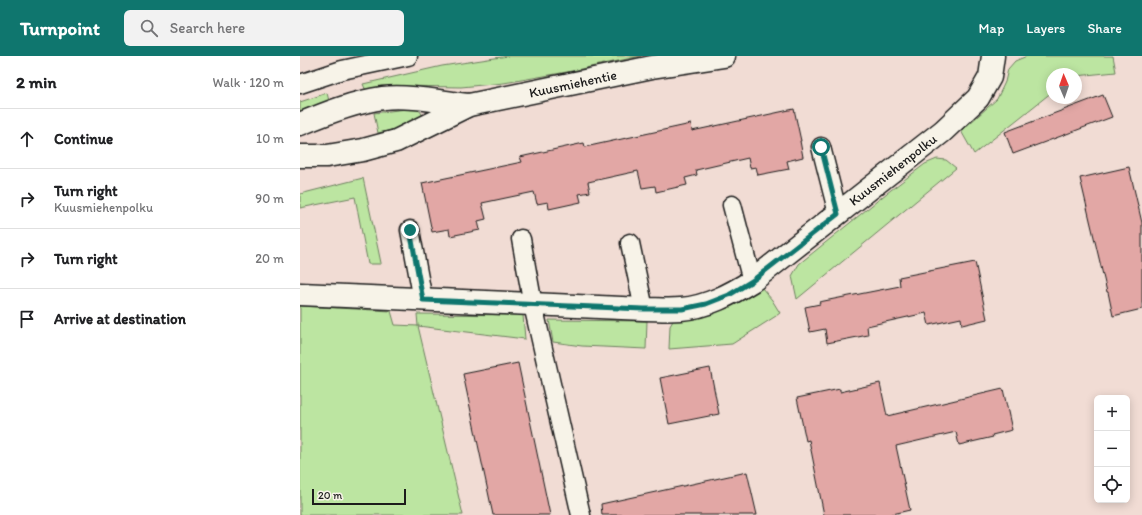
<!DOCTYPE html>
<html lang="en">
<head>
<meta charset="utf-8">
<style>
	body { margin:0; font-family:Itim,sans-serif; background:#f2f2f2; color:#202124 }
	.controls { position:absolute; right:12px; bottom:12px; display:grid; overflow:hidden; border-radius:6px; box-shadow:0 2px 10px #0003 }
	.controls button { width:36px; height:36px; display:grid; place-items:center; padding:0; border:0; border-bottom:1px solid #e0e0e0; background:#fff; color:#202124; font:20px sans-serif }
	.compass { position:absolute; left:746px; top:12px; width:36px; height:36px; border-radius:50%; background:#fff; box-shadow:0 2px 10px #0003; rotate:358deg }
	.scale { position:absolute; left:12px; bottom:10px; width:94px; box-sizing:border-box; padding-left:4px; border:2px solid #1c1c1c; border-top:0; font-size:11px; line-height:14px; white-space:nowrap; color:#1c1c1c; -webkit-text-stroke:3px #f7f3e8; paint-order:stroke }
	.stop { position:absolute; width:12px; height:12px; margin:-9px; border:3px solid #0f766e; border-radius:50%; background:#fff }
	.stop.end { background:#0f766e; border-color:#fff; box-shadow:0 1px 4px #0008 }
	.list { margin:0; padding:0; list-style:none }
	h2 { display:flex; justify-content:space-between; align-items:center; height:52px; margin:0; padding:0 16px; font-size:17px }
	h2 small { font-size:13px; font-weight:400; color:#757577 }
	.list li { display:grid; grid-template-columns:26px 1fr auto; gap:12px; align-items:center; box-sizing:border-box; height:60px; padding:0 16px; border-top:1px solid #e0e0e0 }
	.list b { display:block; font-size:15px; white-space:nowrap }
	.list p { margin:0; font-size:13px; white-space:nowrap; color:#757577 }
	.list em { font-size:13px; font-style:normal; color:#757577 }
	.icon { flex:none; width:22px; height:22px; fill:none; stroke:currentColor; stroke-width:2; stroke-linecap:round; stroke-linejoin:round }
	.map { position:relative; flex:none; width:842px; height:459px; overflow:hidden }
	header { display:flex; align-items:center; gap:24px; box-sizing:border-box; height:56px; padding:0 20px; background:#0f766e; color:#fff }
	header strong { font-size:19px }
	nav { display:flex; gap:22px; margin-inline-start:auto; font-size:14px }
	.search { width:280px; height:36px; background:#f2f2f2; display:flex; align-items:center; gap:10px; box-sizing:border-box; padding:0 14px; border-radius:6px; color:#757577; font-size:15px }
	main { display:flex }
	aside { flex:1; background:#fff }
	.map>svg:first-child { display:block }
	.green { fill:#bce5a1; stroke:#6c805e }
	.building { fill:#e2a7a5; stroke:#1c1c1c }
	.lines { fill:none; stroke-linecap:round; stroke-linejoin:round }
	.lane-casing { stroke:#1c1c1c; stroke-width:21 }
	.street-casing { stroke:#1c1c1c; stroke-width:25 }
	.secondary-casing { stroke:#1c1c1c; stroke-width:25 }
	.lane { stroke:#f7f3e8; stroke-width:18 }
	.street { stroke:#f7f3e8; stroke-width:22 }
	.secondary { stroke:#f7f3e8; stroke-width:22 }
	.route { stroke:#0f766e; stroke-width:5 }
	.labels { text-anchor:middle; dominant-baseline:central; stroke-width:4; stroke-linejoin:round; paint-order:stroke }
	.street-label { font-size:14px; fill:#1c1c1c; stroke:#f7f3e8 }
</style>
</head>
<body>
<header>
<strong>Turnpoint</strong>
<div class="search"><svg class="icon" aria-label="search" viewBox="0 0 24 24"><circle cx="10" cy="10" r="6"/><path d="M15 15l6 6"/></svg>Search here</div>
<nav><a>Map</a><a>Layers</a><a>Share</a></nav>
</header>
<main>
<aside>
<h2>2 min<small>Walk · 120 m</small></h2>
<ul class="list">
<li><svg class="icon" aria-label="ahead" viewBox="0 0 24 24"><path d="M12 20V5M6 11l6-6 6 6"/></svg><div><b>Continue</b></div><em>10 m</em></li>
<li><svg class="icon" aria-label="right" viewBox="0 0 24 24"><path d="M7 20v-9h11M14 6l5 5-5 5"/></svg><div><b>Turn right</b><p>Kuusmiehenpolku</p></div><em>90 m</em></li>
<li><svg class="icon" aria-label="right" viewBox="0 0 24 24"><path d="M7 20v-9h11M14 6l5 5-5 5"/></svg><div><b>Turn right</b></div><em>20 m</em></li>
<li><svg class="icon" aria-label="arrive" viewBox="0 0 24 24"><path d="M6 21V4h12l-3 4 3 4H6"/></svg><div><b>Arrive at destination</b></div></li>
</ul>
</aside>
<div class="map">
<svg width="842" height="459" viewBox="0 0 842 459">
	<rect width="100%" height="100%" fill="#f1dcd4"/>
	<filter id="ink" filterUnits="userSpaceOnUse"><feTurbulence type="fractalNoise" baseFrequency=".025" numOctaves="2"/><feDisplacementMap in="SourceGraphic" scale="8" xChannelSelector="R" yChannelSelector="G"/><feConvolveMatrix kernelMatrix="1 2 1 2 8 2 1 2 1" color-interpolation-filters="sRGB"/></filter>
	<g filter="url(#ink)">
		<g class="green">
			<path d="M208,0h133l-74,16 -63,11 -43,4 -63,-1 -32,5 -3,-7 79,-18z"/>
			<path d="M727,0h86l3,16 -40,4v-2h-24v18l-78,62 -13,-23 36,-32 8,-17 3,-13 7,-8z"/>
			<path d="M27,37l2,8 -29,10v-9z"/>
			<path d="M114,52l5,2 3,4v4l-18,9 -26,6 -4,-20z"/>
			<path d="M637,103l9,1 10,8 -159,131 -5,-23 7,-12 88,-71 38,-29z"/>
			<path d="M63,122l18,85v1h-13l-13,-67 -55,11v-14z"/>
			<path d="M462,232l10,12 8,13 -4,3 -44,28 -63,5 1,-23 4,-7 28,-4 24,-7z"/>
			<path d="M0,250l91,5 4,14 23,1 -1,-12 106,1 2,24 -107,-13 45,189h-163z"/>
			<path d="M249,264l98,1 -1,28 -64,-3 -29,-4z"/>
		</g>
		<g class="building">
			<path d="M803,39l9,22 -99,37 -8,-22z"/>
			<path d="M494,53l7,32h-1l3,16 -16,4 2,8 -31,6 -2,-8 -6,1 -2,-10 -52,12 1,5 -12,3 2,7 -31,7 -1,-6 -13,2 -4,-17 -50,11 2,10 -11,2 2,8 -32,7 -1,-7 -11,2 -3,-12 -52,11 4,16 -8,2 2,9 -30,6 -1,-7 -17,3 -10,-49 100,-21 -2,-5 64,-14 1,4 106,-23 1,7z"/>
			<path d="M829,111l13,56v86l-29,7 -5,-24h-1l-27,-114z"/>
			<path d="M675,206l12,57 -25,6 -1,-7 -32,7 -3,-12 -59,13 1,9 -41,8 -2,-14 -15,3 -5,-25 15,-3 -1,-2 81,-16 -1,-9z"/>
			<path d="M218,307l32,152h-57l-30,-141z"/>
			<path d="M410,312l9,46 -50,10 -9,-46z"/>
			<path d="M580,327l7,33 116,-27 9,41 -20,5 1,2 -34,8 -3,-13 -60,14 14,64 -22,5h-64l-15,-75 -3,1 -9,-43 43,-9v3z"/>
			<path d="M447,416l10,43h-155l-1,-11z"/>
		</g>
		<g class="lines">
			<defs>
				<g id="lane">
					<path d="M0,28l42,-14 66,-14"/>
					<path d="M521,91l17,67"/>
					<path d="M432,149l20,76"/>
					<path d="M110,174l13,70"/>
					<path d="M221,183l12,66 48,210"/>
					<path d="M330,187l14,66"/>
				</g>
				<path id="street" d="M0,238l344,15c12,0 25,1 37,0 26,-2 50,-15 71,-28l191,-150 35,-33 12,-21 3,-21"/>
				<g id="secondary">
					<path d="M0,68c26,-11 54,-22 83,-26 25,-3 60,4 86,7"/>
					<path d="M0,100h27l36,-6 33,-9 73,-36 183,-38 72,-11"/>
				</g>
			</defs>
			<use href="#lane" class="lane-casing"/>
			<use href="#street" class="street-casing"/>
			<use href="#secondary" class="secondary-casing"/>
			<use href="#lane" class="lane"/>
			<use href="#street" class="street"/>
			<use href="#secondary" class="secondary"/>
		</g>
	</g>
	<g class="lines" filter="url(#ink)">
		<path class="route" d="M110,174l13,70 221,9h38l24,-5 23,-9 23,-14 86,-67 -17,-67"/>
	</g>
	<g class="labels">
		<g class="street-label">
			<text transform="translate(273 28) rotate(-12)">Kuusmiehentie</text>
			<text transform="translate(593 114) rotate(-38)">Kuusmiehenpolku</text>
		</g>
	</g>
</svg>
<div class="controls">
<button>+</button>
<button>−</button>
<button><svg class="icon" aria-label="locate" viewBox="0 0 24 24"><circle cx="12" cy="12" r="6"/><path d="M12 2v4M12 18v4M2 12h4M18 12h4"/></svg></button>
</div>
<svg class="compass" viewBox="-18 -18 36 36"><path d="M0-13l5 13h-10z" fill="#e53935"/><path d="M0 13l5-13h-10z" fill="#757577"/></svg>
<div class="scale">20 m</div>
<div class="stop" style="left:521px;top:91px"></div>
<div class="stop end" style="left:110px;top:174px"></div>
</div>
</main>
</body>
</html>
